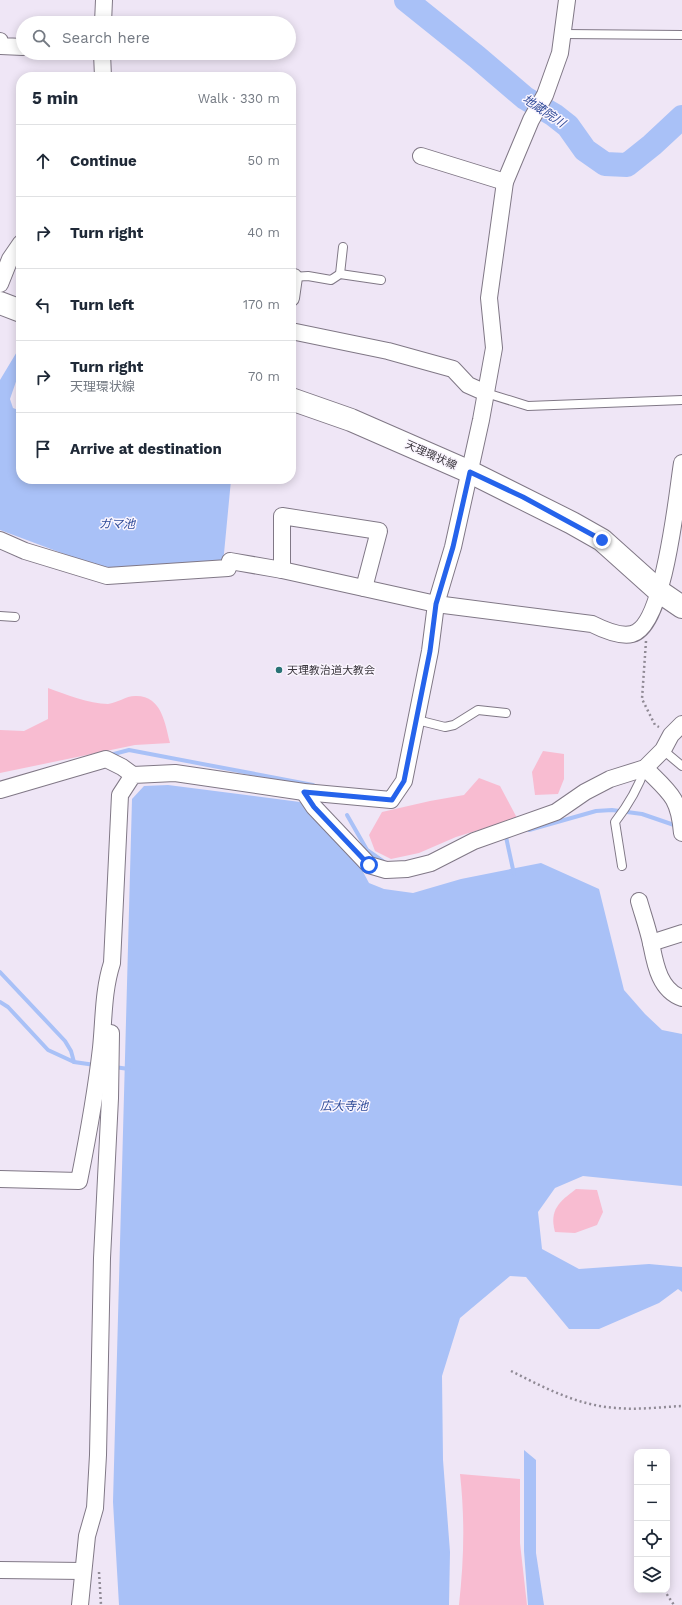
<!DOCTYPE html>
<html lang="en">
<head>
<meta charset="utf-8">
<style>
	body { margin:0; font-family:"Work Sans","Noto Sans JP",sans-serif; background:#f2f2f3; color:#1f2937 }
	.controls { position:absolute; right:12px; bottom:12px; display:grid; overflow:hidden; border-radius:8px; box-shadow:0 2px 10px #0003 }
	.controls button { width:36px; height:36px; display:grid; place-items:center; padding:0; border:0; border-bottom:1px solid #e0e1e3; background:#fff; color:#1f2937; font:20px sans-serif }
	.stop { position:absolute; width:12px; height:12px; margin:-9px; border:3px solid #2563eb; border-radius:50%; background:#fff }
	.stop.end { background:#2563eb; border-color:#fff; box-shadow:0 1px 4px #0008 }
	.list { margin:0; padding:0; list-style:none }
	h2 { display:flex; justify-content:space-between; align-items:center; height:52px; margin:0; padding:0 16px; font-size:17px }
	h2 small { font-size:13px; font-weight:400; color:#747a83 }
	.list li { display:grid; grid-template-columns:26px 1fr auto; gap:12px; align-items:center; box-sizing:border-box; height:72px; padding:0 16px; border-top:1px solid #e0e1e3 }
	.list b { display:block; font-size:15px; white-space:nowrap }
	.list p { margin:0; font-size:13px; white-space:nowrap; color:#747a83 }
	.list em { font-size:13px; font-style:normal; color:#747a83 }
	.icon { flex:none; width:22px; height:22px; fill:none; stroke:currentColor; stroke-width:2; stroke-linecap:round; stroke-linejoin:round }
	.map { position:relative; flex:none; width:682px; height:1605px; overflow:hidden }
	.search { position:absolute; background:#fff; box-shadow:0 2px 10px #0003; left:16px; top:16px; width:280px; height:44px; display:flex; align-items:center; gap:10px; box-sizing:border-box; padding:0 14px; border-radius:22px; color:#747a83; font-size:15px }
	.panel { position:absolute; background:#fff; box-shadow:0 2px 10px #0003; left:16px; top:72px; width:280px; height:412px; border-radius:16px }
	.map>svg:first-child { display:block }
	.green { fill:#f8bcd1 }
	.water { fill:#a9c1f7 }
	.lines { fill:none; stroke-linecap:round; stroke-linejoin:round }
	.stream { stroke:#a9c1f7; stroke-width:4 }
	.river { stroke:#a9c1f7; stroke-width:24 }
	.lane-casing { stroke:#807886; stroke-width:10 }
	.street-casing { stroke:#807886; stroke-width:18 }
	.primary-casing { stroke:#807886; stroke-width:24 }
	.path { stroke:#908a95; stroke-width:2.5; stroke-dasharray:2 3; stroke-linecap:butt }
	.lane { stroke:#fff; stroke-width:8 }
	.street { stroke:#fff; stroke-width:16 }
	.primary { stroke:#fff; stroke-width:22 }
	.route { stroke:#2563eb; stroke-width:5 }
	.poi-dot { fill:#287275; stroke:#faf5fe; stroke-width:1.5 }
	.labels { text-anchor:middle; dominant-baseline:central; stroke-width:3; stroke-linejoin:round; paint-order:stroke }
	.street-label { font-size:11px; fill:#3c383f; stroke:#faf5fe }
	.poi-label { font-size:11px; fill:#3c383f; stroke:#faf5fe; text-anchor:start }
	.water-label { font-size:12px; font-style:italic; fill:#2e4a98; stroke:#faf5fe }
</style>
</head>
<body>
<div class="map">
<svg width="682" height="1605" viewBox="0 0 682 1605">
	<rect width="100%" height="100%" fill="#efe6f6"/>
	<g class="green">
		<path d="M48,688c17,6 41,16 60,16 9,-1 18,-8 27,-8 27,-1 30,28 35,47l-35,2 -135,28v-43l24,1 24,-12z"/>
		<path d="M543,751l21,3v25l-6,15 -23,1 -3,-23z"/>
		<path d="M479,778l21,8 17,32 -61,19 -37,16 -28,6 -16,-8 -6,-16 13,-23 48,-11 34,-6z"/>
		<path d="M576,1189l21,1 6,22 -6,13 -22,8 -20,-1c-6,-22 4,-30 21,-43z"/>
		<path d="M460,1474l60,5v64l7,62h-68c5,-45 6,-86 1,-131z"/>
	</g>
	<g class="water">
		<path d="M21,345v22l-11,32 3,9 8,3v68h135l27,5 3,-5 45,1 -8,84 -116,6 -107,-40v-150z"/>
		<path d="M168,785l132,17 54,53 15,28 15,6 29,4 48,-14 80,-16 58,26 25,101 21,24 17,16 20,4v152l-99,-10 -28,12 -17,24 4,37 37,20 70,-5 33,3v25l-4,-3 -19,14 -60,26h-30l-43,-52 -16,-1 -50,42 -18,58 1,84 7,92 -1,53h-330l-6,-103 19,-703 12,-13z"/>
		<path d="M524,1450l12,10v93l8,52h-16l-4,-54z"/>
	</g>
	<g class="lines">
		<g class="stream">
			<path d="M110,755l19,-5 184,35"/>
			<path d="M347,815l20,35 17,12"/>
			<path d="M529,830l67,-19 16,-1 30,4 35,12"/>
			<path d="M509,836l-3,1 8,37"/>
			<path d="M0,972l65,69 6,10 3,11"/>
			<path d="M0,1002l8,5 40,43 26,12 21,3"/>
			<path d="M114,1067l15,2"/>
		</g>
		<path class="river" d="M406,0l71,57 48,41 29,17 14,11 17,24 20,14 22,1 25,-20 30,-28"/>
		<defs>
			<g id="lane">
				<path d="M564,34l118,1"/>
				<path d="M340,274l3,-27"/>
				<path d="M292,277l16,-1 23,4 9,-6 41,6"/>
				<path d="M486,393l42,13 154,-6"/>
				<path d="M0,616l15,1"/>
				<path d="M417,720l28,7 9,-2 24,-15 28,3"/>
				<path d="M663,750l19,16"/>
				<path d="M622,866l-7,-44c14,-18 23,-33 30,-54"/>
			</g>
			<g id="street">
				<path d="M103,23l1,-23"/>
				<path d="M0,41l1,5 22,1"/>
				<path d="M102,53l1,24"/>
				<path d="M421,156l84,26"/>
				<path d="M0,284l10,-25 11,-16"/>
				<path d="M291,298l3,-21"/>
				<path d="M291,331l97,20 65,18 15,16 18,8"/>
				<path d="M0,540l25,11 82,25 121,-8 2,-7 52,9 154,34 156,20c10,5 28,13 40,10 33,-8 45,-141 50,-171"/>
				<path d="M282,570v-54l97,15 -15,57"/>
				<path d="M645,768c25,25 34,29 37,65"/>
				<path d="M0,790l106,-31 16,8 11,8"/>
				<path d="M304,792l10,15 55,58 17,5 21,-1 24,-6 43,-22 82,-29 29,-20 25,-13 35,-11 18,-18 8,-15 11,-11"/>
				<path d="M639,901c4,14 9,28 12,42 4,20 8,47 31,55"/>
				<path d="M651,943l31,-10"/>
				<path d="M0,1179l79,2c9,-45 17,-89 22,-133 3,-29 2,-57 11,-85l8,-168 13,-20 42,-2 129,19 87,8 13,-19 26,-130 6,-47 17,-57 28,-127 13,-72 -5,-50 16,-116 26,-62 14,-25 15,-42 7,-53"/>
				<path d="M0,1570l83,1"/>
				<path d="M80,1605l7,-69 8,-28 3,-53 4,-197 8,-160 1,-65"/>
			</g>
			<g id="primary">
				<path d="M0,303l21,8"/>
				<path d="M291,399l60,21 119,52 102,51 30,17 58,52 22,15"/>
			</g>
		</defs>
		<use href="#lane" class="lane-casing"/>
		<use href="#street" class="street-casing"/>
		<use href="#primary" class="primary-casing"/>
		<g class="path">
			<path d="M646,641l-4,58 13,26 4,2"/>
			<path d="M511,1371c34,17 68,35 106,37 22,2 44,-1 65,-2"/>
			<path d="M99,1572l2,33"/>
			<path d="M664,1590l10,15"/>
		</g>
		<use href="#lane" class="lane"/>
		<use href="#street" class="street"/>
		<use href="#primary" class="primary"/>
	</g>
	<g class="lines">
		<path class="route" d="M369,865l-55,-58 -10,-15 88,8 12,-19 26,-130 6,-47 17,-57 17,-75 53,25 79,43"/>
	</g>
	<circle class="poi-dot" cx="279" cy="670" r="4"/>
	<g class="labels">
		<g class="street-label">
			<text transform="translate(431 455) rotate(24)">天理環状線</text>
		</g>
		<g class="poi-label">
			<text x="287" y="670">天理教治道大教会</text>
		</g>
		<g class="water-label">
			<text transform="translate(544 111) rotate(34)">地蔵院川</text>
			<text x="117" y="524">ガマ池</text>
			<text x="344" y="1106">広大寺池</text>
		</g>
	</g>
</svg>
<div class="controls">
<button>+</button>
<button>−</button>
<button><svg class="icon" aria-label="locate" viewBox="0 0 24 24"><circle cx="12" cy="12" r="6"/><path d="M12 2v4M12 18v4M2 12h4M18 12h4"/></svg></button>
<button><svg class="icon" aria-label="layers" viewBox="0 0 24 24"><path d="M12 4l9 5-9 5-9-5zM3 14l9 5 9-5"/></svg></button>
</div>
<div class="stop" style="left:369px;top:865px"></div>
<div class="stop end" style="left:602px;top:540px"></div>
<div class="search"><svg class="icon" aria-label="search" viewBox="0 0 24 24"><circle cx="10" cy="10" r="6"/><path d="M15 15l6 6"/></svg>Search here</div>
<section class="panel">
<h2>5 min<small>Walk · 330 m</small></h2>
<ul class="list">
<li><svg class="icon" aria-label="ahead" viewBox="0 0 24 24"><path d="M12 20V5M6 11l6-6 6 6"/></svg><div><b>Continue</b></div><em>50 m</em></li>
<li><svg class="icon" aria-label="right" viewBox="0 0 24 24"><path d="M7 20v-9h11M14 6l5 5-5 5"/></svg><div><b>Turn right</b></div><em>40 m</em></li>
<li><svg class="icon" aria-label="left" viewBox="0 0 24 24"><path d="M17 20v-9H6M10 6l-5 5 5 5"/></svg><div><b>Turn left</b></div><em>170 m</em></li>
<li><svg class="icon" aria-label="right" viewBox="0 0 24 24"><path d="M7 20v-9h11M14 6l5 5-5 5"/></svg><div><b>Turn right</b><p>天理環状線</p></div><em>70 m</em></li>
<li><svg class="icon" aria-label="arrive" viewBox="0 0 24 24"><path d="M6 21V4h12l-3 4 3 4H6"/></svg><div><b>Arrive at destination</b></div></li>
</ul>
</section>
</div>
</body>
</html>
